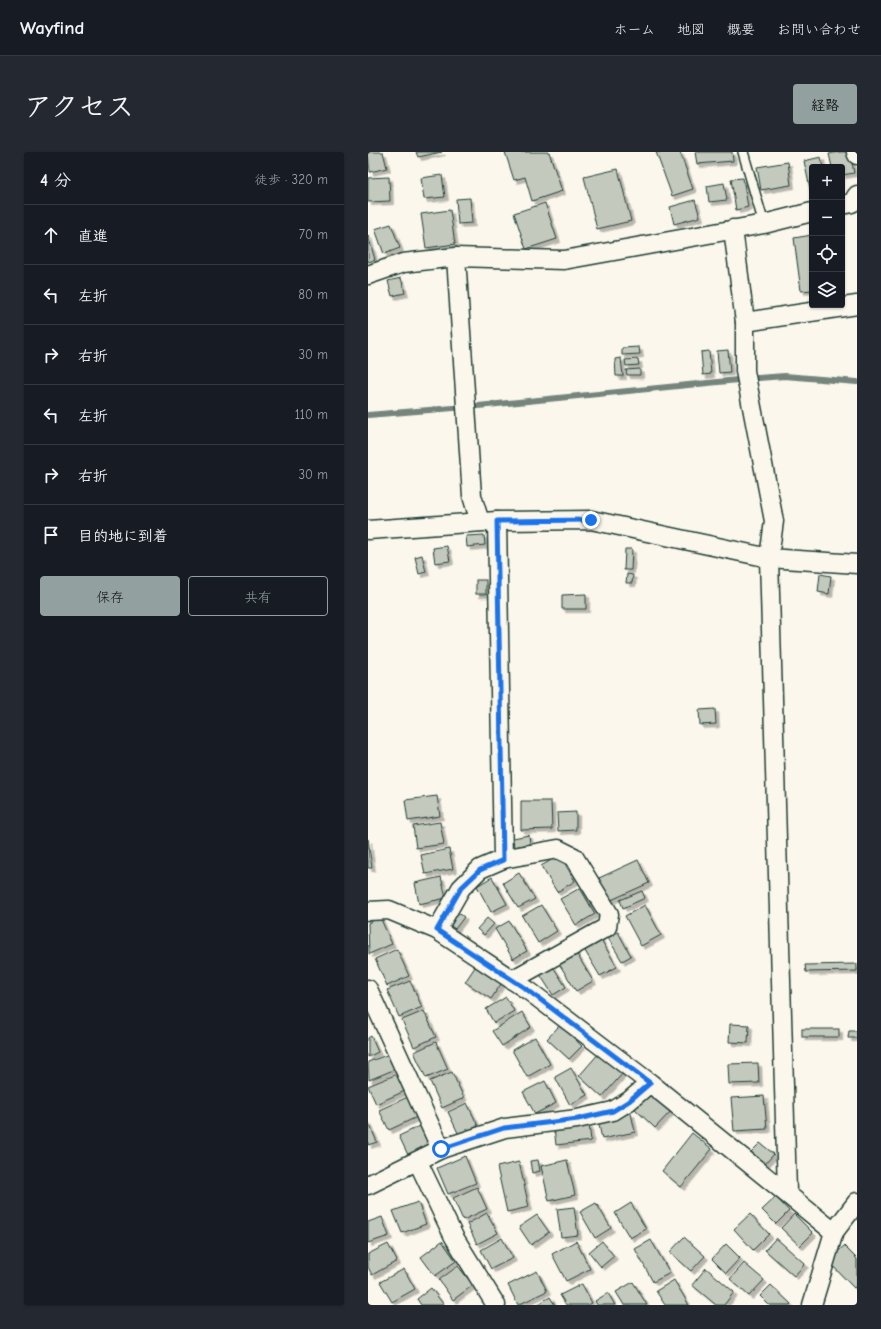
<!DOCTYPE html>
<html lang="ja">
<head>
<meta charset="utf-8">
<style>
	body { margin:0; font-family:"Comic Neue","Klee One",sans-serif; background:#242831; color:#f1f3f6 }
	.controls { position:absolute; right:12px; top:12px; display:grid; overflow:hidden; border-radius:4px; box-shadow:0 1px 3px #0004 }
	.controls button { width:36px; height:36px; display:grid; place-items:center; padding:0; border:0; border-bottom:1px solid #363941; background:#171b24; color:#f1f3f6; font:20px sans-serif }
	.stop { position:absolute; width:12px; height:12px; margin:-9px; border:3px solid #1a73e8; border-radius:50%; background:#fff }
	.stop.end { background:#1a73e8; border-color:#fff; box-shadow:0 1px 4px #0008 }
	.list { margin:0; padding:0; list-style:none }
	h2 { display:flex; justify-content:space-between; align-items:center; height:52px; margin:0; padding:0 16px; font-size:17px }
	h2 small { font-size:13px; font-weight:400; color:#9ea1a6 }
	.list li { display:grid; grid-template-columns:26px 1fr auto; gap:12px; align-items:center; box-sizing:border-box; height:60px; padding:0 16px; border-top:1px solid #363941 }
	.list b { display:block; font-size:15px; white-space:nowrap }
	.list em { font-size:13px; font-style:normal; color:#9ea1a6 }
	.actions { display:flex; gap:8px; padding:12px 16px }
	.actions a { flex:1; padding:9px 0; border:1px solid #92a19f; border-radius:4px; text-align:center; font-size:14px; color:#92a19f }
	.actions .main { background:#92a19f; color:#111 }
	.icon { flex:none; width:22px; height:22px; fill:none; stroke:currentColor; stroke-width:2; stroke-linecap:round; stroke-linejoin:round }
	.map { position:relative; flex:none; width:489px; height:1153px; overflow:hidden; border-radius:4px }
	header { display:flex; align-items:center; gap:24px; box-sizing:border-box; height:56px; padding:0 20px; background:#171b24; border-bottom:1px solid #363941 }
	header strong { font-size:19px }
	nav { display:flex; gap:22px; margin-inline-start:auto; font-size:14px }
	.intro { display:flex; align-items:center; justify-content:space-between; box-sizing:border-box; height:96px; padding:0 24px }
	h1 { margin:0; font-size:28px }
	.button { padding:10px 18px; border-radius:4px; background:#92a19f; color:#111; font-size:14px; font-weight:700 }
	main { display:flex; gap:24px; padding:0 24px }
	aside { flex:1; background:#171b24; border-radius:4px; box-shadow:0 1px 3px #0004 }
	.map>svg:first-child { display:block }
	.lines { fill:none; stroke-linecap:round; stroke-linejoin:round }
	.stream { stroke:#74847b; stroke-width:6 }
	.building { fill:#c4c9be; stroke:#1f3d34; filter:url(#shadow) }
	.service-casing { stroke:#1f3d34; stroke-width:12 }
	.minor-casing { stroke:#1f3d34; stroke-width:21 }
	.service { stroke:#fbf7ec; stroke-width:9 }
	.minor { stroke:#fbf7ec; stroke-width:18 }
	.route { stroke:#1a73e8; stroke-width:5 }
</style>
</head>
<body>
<header>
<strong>Wayfind</strong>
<nav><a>ホーム</a><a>地図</a><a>概要</a><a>お問い合わせ</a></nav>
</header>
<div class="intro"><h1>アクセス</h1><a class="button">経路</a></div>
<main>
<aside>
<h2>4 分<small>徒歩 · 320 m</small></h2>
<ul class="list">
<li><svg class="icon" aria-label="ahead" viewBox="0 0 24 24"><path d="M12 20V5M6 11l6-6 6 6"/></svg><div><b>直進</b></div><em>70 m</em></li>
<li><svg class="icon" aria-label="left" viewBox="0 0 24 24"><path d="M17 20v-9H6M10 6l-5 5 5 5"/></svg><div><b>左折</b></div><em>80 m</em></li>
<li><svg class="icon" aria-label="right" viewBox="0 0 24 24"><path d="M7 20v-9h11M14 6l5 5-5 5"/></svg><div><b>右折</b></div><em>30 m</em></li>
<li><svg class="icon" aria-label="left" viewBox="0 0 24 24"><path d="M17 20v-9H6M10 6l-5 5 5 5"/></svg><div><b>左折</b></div><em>110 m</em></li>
<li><svg class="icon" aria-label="right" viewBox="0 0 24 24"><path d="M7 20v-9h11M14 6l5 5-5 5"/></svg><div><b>右折</b></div><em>30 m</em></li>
<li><svg class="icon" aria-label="arrive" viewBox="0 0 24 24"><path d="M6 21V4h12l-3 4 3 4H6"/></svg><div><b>目的地に到着</b></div></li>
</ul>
<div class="actions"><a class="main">保存</a><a>共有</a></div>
</aside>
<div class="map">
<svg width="489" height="1153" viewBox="0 0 489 1153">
	<defs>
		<filter id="shadow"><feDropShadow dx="3.5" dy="3.5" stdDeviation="0" flood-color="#0004"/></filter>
	</defs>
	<rect width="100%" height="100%" fill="#fbf7ec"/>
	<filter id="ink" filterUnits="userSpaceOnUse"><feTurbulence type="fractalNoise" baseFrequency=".025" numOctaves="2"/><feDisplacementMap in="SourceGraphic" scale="8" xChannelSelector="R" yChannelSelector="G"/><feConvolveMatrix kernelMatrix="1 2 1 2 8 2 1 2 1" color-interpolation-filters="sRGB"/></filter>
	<g filter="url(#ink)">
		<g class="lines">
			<path class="stream" d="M0,263l110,-9 280,-28 27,-2 72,6"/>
		</g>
		<g class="building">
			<path d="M0,0h15l4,16 -17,4z"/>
			<path d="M48,0h26l-24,5z"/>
			<path d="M137,0h44l13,39 -30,10 -7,-24 -11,3z"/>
			<path d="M288,0h24l13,37 -21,7z"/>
			<path d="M327,0h37l1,9 -36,3z"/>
			<path d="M471,0h11l4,21 -12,2v-8h-10l-3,-13z"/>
			<path d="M453,5l2,10h-11l-1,26 -7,-32z"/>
			<path d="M420,10l3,23 -30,5 -4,-23z"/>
			<path d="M250,17l13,52 -34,8 -13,-52z"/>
			<path d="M74,23l3,22 -21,2 -3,-21z"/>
			<path d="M21,25l1,24 -22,1v-24z"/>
			<path d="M375,26l5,29 -12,3 -5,-31z"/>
			<path d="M356,31l3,17 -18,2 -2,-16z"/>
			<path d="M102,46l2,25 -14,1 -2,-25z"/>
			<path d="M327,48l5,17 -26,7 -4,-17z"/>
			<path d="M177,51l12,36 -31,10 -12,-36z"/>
			<path d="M82,58l5,34 -29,4 -5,-34z"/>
			<path d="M23,72l9,24 -16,6 -9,-25z"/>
			<path d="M0,83l7,25 -7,2z"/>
			<path d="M444,83v55l-11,1 -7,-53z"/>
			<path d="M33,126l4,15 -13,3 -4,-15z"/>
			<path d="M271,195l1,7 -18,1v-7z"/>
			<path d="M360,198l2,22 -11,1 -2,-22z"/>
			<path d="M341,199l2,23 -8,1 -2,-23z"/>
			<path d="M253,206l2,18h-7l-1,-17z"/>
			<path d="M270,207l1,6 -13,1 -1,-6z"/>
			<path d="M272,217v6h-13l-1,-5z"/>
			<path d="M116,383l1,10 -18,2 -1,-11z"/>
			<path d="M79,394l3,15 -15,2 -2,-15z"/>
			<path d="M257,397h7l-1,21h-7z"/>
			<path d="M54,403l4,17 -7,2 -4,-17z"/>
			<path d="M259,422l6,1 -1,8h-6z"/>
			<path d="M452,422l11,2 -2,18 -11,-2z"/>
			<rect x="108" y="428" width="10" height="14"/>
			<path d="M218,442v15h-24v-14z"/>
			<path d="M347,557l1,15 -16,1 -1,-15z"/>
			<path d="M69,644l3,20 -32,5 -3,-21z"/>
			<path d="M153,649h30l1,28 -31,1z"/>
			<path d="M208,660v18l-18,1 -1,-18z"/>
			<path d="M72,670l4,22 -28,4 -3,-22z"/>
			<path d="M161,683l1,9 -16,3 -1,-9z"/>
			<path d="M0,687l4,29h-4z"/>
			<path d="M81,697l4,20 -28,5 -4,-19z"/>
			<path d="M192,703l15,26 -18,11 -16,-26z"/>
			<path d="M270,708l11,23 -40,18 -10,-23z"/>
			<path d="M151,721l16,26 -17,9 -15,-25z"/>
			<path d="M73,725l5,21 -27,6 -4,-21z"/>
			<path d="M124,725l15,27 -16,8 -14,-26z"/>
			<path d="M212,736l15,26 -19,11 -16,-26z"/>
			<path d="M274,739l3,7 -22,10 -3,-8z"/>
			<path d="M173,753l16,26 -19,12 -16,-27z"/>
			<path d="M277,753l16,30 -20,11 -16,-30z"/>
			<path d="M88,759l8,6 -9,12 -8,-6z"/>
			<path d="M12,765l12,27 -23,10 -1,-31z"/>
			<path d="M119,766l7,6 -10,11 -7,-6z"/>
			<path d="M141,769l18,30 -14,8 -18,-30z"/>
			<path d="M250,780l13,24 -9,5 -14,-23z"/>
			<path d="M231,784l18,31 -17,9 -18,-30z"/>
			<path d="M29,797l12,27 -22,10 -12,-27z"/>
			<path d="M207,799l18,30 -17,10 -18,-29z"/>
			<path d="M109,812l26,17 -12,18 -26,-17z"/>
			<path d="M489,812v7l-51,1 -1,-7z"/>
			<path d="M184,813l14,22 -13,8 -14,-22z"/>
			<path d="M42,829l12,26 -23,10 -12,-27z"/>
			<path d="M138,845l8,14 -20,12 -8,-14z"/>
			<path d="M56,859l12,26 -22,10 -12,-27z"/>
			<path d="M154,860l9,15 -29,19 -10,-15z"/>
			<path d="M362,872l19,1 -1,18 -19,-1z"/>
			<path d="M192,873l22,21 -13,13 -22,-20z"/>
			<rect x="434" y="877" width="37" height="8"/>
			<path d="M481,879h8v7h-9z"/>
			<path d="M3,884l7,16 -10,5v-19z"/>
			<path d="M167,885l15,27 -23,13 -15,-27z"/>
			<path d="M68,890l12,27 -22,9 -12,-26z"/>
			<path d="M232,900l23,21 -21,24 -23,-21z"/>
			<path d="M24,901l6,15 -29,12 -1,-18z"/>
			<path d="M390,911l1,20 -30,1 -1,-20z"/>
			<path d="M203,916l16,27 -17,10 -15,-28z"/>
			<path d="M84,920l12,26 -22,10 -12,-27z"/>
			<path d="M32,921l7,17 -31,14 -8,-18z"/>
			<path d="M177,929l11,22 -21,11 -12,-22z"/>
			<path d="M281,938l22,21 -16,17 -22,-21z"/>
			<path d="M42,944l9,20 -30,14 -10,-20z"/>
			<path d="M396,944l3,33 -33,2 -3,-33z"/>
			<path d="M99,951l11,23 -19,9 -11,-23z"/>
			<path d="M263,961l4,19 -33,7 -4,-19z"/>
			<path d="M0,969l9,21 -9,3z"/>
			<path d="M56,972l9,18 -25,13 -9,-19z"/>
			<path d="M221,972l2,17 -35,4 -2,-18z"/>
			<path d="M324,981l20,16 -31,38 -19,-16z"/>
			<path d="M392,991l14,11 -9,10 -14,-12z"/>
			<path d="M97,1004l11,27 -28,11 -11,-26z"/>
			<path d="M170,1008l2,11 -8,2 -2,-12z"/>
			<path d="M199,1008l8,35 -26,6 -8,-35z"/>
			<path d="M151,1010l10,45 -22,5 -10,-45z"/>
			<path d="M109,1035l10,22 -24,11 -10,-22z"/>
			<path d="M408,1045l13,14 -13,13 -14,-14z"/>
			<path d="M50,1050l8,22 -24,9 -9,-22z"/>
			<path d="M228,1051l15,25 -16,10 -15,-26z"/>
			<path d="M263,1051l15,26 -16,9 -15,-25z"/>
			<path d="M206,1055l4,28 -17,2 -4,-28z"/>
			<path d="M119,1061l11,20 -21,11 -10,-20z"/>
			<path d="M382,1062l19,20 -16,16 -19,-21z"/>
			<path d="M426,1062l19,19 -13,13 -19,-18z"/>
			<path d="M169,1063l12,17 -18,13 -12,-18z"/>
			<path d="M14,1065l7,19 -21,7v-21z"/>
			<path d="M316,1085l21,19 -14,15 -21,-19z"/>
			<path d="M134,1086l11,20 -22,11 -10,-19z"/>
			<path d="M408,1086l29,26 -11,12 -29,-26z"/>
			<path d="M283,1088l19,33 -17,9 -18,-33z"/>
			<path d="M74,1089l14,20 -21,15 -14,-19z"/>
			<path d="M208,1089l14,28 -24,12 -14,-27z"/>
			<path d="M234,1089l12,15 -13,11 -12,-15z"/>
			<path d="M20,1092l9,17 -25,14 -4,-8v-13z"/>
			<path d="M358,1092l14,14 -14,15 -14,-14z"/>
			<path d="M476,1094l13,13v26l-3,3 -26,-27z"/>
			<path d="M376,1111l20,17 -15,16 -19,-17z"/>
			<path d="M90,1114l15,19 -20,15 -14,-20z"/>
			<path d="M338,1116l28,24 -10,13h-8l-24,-20z"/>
			<path d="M36,1117l11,20 -23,13 -12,-20z"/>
			<path d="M169,1119l10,20 -29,14 -10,-20z"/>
			<path d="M306,1128l15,25h-24l-9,-14z"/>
			<path d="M265,1130l14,23h-23l-8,-13z"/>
			<path d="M214,1132l10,19 -4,2h-22l-6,-10z"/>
			<path d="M403,1133l20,19 -1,1h-21l-9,-9z"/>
			<path d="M63,1136l13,17h-23l-4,-6z"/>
			<path d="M240,1141l7,12h-18l-2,-4z"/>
			<path d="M182,1145l5,8h-18z"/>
		</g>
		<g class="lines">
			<defs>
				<path id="service" d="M375,0l21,72"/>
				<g id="minor">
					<path d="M488,0l1,3"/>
					<path d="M474,53l10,-2 5,-8"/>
					<path d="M365,77l12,93v49l29,150 -5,37 18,634"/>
					<path d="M88,105l16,239 8,26"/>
					<path d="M0,123l35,-12 53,-6 108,3 200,-36 48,-12"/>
					<path d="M377,170l112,-17"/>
					<path d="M0,378l129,-9 94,-1 178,38 88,6"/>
					<path d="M135,707l55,-10 16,8 35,57 -2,13 -95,53"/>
					<path d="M0,759l21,-1 48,20 92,61 121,92 184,149"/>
					<path d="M69,778l24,-42 19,-19 23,-10 -6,-338"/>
					<path d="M0,837l73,160"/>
					<path d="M50,1010l36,75 42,68"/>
					<path d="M0,1033l73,-36 64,-21 72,-9 36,-8 16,-10 21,-18"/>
					<path d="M444,1153l22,-73 23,-30"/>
				</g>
			</defs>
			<use href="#service" class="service-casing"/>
			<use href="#minor" class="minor-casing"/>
			<use href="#service" class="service"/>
			<use href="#minor" class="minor"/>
		</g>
	</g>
	<g class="lines" filter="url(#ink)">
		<path class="route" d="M73,997l63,-21 74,-9 35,-8 16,-10 21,-18 -121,-92 -92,-61 24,-42 19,-18 23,-10 -6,-339 94,-1"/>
	</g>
</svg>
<div class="controls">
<button>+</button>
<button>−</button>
<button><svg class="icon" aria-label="locate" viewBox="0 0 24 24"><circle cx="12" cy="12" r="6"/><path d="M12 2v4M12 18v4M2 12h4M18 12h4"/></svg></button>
<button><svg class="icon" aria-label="layers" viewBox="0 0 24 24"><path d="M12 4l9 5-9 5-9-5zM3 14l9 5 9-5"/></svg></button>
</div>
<div class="stop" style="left:73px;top:997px"></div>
<div class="stop end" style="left:223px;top:368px"></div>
</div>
</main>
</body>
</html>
